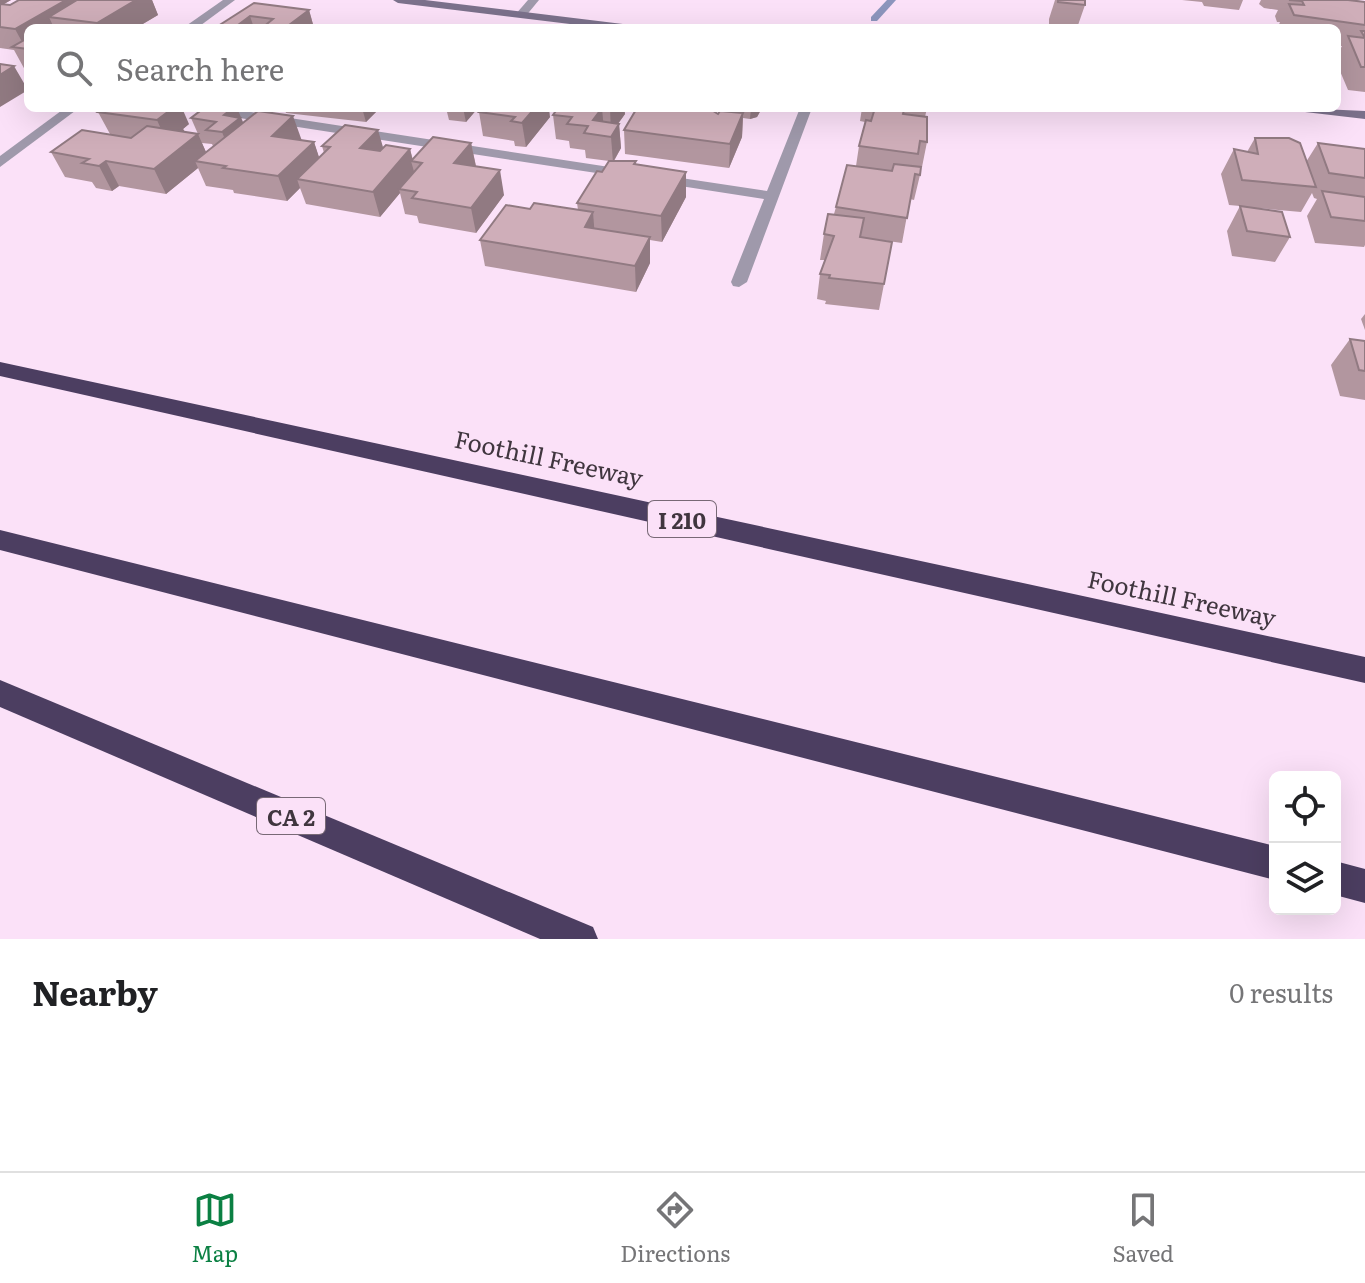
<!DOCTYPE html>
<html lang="en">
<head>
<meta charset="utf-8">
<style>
	body { margin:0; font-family:Literata,serif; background:#f2f2f2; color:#202124 }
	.controls { position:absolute; right:24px; bottom:24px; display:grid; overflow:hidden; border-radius:12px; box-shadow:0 8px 32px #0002 }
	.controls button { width:72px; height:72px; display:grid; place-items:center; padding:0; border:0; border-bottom:2px solid #e0e0e0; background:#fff; color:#202124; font:40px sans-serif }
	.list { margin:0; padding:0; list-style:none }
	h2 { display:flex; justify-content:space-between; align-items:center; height:104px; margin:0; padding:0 32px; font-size:34px }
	h2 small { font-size:26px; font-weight:400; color:#757577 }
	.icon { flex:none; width:44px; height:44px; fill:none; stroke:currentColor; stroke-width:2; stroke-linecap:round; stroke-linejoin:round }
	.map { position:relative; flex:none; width:1365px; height:939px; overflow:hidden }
	.search { position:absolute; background:#fff; box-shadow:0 8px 32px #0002; left:24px; right:24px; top:24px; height:88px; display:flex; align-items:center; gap:20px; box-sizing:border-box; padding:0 28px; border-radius:12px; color:#757577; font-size:30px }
	.sheet { height:232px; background:#fff }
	nav { display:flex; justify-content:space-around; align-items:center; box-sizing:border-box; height:112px; border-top:2px solid #e0e0e0; background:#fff; font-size:22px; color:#757577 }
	nav a { display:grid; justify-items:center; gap:4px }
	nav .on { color:#0b8043 }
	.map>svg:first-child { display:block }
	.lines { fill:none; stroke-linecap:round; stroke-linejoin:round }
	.stream { fill:#8c95bd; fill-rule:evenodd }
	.street { fill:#9f99ab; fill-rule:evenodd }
	.secondary { fill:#7b718b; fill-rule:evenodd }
	.highway { fill:#4c3e61; fill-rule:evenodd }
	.wall { fill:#b2969f; fill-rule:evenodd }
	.shaded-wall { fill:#917a82 }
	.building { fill:#cfaeb9; stroke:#917a82; stroke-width:2 }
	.labels { text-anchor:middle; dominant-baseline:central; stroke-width:6; stroke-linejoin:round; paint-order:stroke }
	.shield { fill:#fbe1f8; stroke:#786976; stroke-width:2 }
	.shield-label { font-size:22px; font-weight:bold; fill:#40363f }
	.street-label { font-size:24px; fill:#40363f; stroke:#fbe1f8 }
</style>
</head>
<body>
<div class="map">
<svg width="1365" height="939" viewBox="0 0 1365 939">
	<rect width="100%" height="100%" fill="#fbe1f8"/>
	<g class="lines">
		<path class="stream" d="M887,0h9l-19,21h-6v-4z"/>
		<g class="street">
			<path d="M223,0h12l-38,28h-14z"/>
			<path d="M528,0h11l-14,17h-8l-2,-2z"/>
			<path d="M65,108h14l-79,59v-11z"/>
			<path d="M194,108h31l404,62 7,4 -7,4 -429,-66z"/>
			<path d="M800,108h12l-65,174 -8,5 -6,-1 -2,-4 33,-83 -103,-16 -7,-4 7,-4 106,16z"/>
		</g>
		<g class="secondary">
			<path d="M393,0h32l206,25 6,3h-34l-205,-25z"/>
			<path d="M1299,108l66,3v8l-60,-7z"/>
		</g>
		<g class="highway">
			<path d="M0,362l1365,295v26l-1365,-307z"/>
			<path d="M0,530l1275,316v34l-1275,-330z"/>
			<path d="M0,680l593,247 5,12h-58l-540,-232z"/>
			<path d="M1335,861l30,8v34l-30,-8z"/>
		</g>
	</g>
	<g class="wall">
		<path d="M0,0h11l-7,4 6,1 9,-5h133l6,15 -22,13h-108v42h-3l-11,-20 -14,-2z"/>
		<path d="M1055,0h30v5l-8,23h-28v-9z"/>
		<path d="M1182,0h61l-4,10 -35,-4 -2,-4z"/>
		<path d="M1261,0h95l9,2v90l-17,-2 -11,-26v-9l5,-9h-5v-18h-68l1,-2 8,1 2,-5h-3l-2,-6 3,-6 -14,-2 -5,-4z"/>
		<path d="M254,3l55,7 5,18h-99z"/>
		<path d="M284,108h96l-14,14 -80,-9z"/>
		<path d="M446,108h32l-12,14 -17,-2z"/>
		<path d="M558,108h66l1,6 -7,10h1l2,24 -7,13h22v3l50,8v25l-24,45 -12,-2v23l-14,29 -151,-26 -5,-26 50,-31 48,1 -1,-7 25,-31 7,-11 -23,-3 -1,-8 -15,-2 -1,-7 -13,-2 -3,-24z"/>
		<path d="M725,108h37l-5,9 -7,2 -7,-1 -1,19 -13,31 -104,-14 -1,-24 88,-19 6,3 7,-3z"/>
		<path d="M862,108h65l-2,9 2,25 -5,25 -6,-1 4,9 -6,25 -4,-1 -8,44 -42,-6 24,47 -5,26 -54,-6 1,-3 -9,-2 3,-25 5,-14h-5l4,-26 10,-20 2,-7 20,-41 3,-20 6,-24 -5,-1z"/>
		<path d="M98,112l91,12 -6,5 2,3 13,2 -7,-16 52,5 58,17 13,2 5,16 5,-5 -2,-7 88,3 3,11 58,-17 5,23 28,29 -28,38 -57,-10 -2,-7 -12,-2 -5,-21 -20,24 -74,-13 -6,-16 -13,13 -53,-8 -1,-3 -27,-4 -8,-18 -32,26 -47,-8 -7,5 -16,-3 -4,-6 -27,-5 -14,-25 59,-18zM202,143l10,1 1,2 -7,6z"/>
		<path d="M479,112l71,5 -24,30 -11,-1 -1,-5 -31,-5z"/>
		<path d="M1255,138l51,24 12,-19 47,6v96l-1,2 -49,-4 -8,-27 10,-17 -3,-1 -2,-5 -11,19 -44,-4 33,29 -15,25 -43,-6 -5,-25 13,-25 -11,-1 -8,-31 13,-25 13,3z"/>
		<path d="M1365,314v16l-4,-11z"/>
		<path d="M1350,339l15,2v59l-25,-4 -9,-31z"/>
	</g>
	<g class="shaded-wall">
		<path d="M0,0h11l-7,4 -4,7z"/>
		<path d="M66,0h21l-38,17 5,11h-26v21h-2l-11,-20z"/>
		<path d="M136,0h16l6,15 -22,13h-37l-2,-5z"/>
		<path d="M309,10l5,18h-29z"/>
		<path d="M250,16l4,12h-20z"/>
		<path d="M0,63l5,9 9,-6 14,24 -28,17z"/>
		<path d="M169,108h13l7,16 -6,5 2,3 -17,13 -11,-25z"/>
		<path d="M233,108h4l9,21 -14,28 -10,-25 2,-17z"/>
		<path d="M362,108h18l-14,14z"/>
		<path d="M463,108h15l-12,14z"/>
		<path d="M535,108h14l1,9 -24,30 -4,-24z"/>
		<path d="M602,108l2,23 -11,-11z"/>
		<path d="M610,108h14l1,6 -14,19z"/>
		<path d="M751,108h11l-5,9 -7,2z"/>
		<path d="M743,113l-1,24 -13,31 1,-24z"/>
		<path d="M293,116l9,25 -30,-5z"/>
		<path d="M619,124l2,24 -8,14 -2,-25z"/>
		<path d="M378,130l7,24 -25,-6z"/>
		<path d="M198,134l11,25 -14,2 3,7 -32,26 -12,-25z"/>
		<path d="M314,142l8,24 -25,13 3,9 -13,13 -9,-25z"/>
		<path d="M471,143l5,24 -22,-4z"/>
		<path d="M410,149l3,13 -2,-1 4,14 -16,14 1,4 -20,24 -7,-25z"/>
		<path d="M106,161l13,25 -7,5 -13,-25z"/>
		<path d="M500,170l4,25 -28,38 -5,-25z"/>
		<path d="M686,172v25l-24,45 -1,-26z"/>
		<path d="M593,212l2,26 -10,-11z"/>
		<path d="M650,237v26l-14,29 -1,-26z"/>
	</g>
	<g class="building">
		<path d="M19,0h47l-51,29 -15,-2v-23l10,1z"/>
		<path d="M77,0h59l-39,23 -48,-6z"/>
		<path d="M1058,0h27v5l-27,-3z"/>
		<path d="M1289,0h59l17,2v23l-71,-10 -5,-11 15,1 -2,-4z"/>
		<path d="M254,3l55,7 -24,18h-23l11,-9 -23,-3 -16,12h-19z"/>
		<path d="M1196,25l46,2 9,1h-55z"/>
		<path d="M1361,31h4v36h-4l-13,-31 17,2z"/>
		<path d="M28,38v11l-16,-2z"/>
		<path d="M0,64l14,2 -14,9z"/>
		<path d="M104,108h69l-16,12 -59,-8z"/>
		<path d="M204,108h29l-9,7 16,3 -18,14 -16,-2 10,-8 -25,-4z"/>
		<path d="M483,108h52l-13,15 -11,-2 4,-4 -36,-5z"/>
		<path d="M558,108h44l-9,12 26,4 -8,13 -27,-4 4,-7 -21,-2 5,-7 -19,-2z"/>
		<path d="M637,108h73v1l8,5 2,-3 23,2 -13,31 -106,-14z"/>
		<path d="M875,108l29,2 -1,4 24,3v25l-7,-1 -2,13 -59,-8 7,-26 5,1z"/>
		<path d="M258,111l35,5 -21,20 42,6 -36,34 -55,-8 3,-2 -31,-5z"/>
		<path d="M345,125l33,5 -18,18 20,3 6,-6 24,4 -37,43 -76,-13 33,-32 -8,-1z"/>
		<path d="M147,126l51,8 -44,35 -48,-8 -7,5 -17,-3 7,-4 -38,-7 31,-22 49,8z"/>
		<path d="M433,137l38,6 -17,20 46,7 -29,38 -59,-10 5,-6 -18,-3 23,-26 -11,-2z"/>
		<path d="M1255,138h34l11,5 16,44 -74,-7 -8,-31 24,5z"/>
		<path d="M1318,143l47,6v29l-36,-5z"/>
		<path d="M609,161h27l-2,3 52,8 -25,44 -84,-13 20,-32 5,1z"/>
		<path d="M894,164l27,3 -1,8 -5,-1 -8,44 -71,-11 11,-42 45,6z"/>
		<path d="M1322,191l43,6v24l-34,-4z"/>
		<path d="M534,203l59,9 -8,15 65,10 -15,29 -155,-26 26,-35 24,4z"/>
		<path d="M1240,206l42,6 8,25 -43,-6z"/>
		<path d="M828,214l36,4 -4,19 32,5 -8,42 -55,-6 1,-3 -10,-1 14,-38 -10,-2z"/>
		<path d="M1350,339l15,2v30l-6,-1z"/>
	</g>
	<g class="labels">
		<g class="shield">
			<rect x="648" y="501" width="68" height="36" rx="6"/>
			<rect x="257" y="798" width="68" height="36" rx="6"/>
		</g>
		<g class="shield-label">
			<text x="682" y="519">I 210</text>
			<text x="291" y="816">CA 2</text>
		</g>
		<g class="street-label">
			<text transform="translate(549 457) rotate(12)">Foothill Freeway</text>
			<text transform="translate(1182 597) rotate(12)">Foothill Freeway</text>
		</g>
	</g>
</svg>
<div class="controls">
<button><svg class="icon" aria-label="locate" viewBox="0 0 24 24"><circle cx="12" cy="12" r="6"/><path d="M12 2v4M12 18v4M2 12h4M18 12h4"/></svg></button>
<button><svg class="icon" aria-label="layers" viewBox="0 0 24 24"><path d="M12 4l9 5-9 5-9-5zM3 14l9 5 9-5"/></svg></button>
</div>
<div class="search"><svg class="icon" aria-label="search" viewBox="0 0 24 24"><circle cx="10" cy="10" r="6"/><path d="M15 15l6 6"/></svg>Search here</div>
</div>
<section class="sheet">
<h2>Nearby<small>0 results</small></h2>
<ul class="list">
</ul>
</section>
<nav>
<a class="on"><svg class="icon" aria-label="map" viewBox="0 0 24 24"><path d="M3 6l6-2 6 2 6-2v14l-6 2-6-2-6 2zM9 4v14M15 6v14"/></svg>Map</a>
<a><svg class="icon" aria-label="directions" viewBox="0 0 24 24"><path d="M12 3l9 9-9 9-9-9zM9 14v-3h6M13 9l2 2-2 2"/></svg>Directions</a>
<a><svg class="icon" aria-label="saved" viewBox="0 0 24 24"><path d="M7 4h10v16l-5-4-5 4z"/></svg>Saved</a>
</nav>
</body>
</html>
